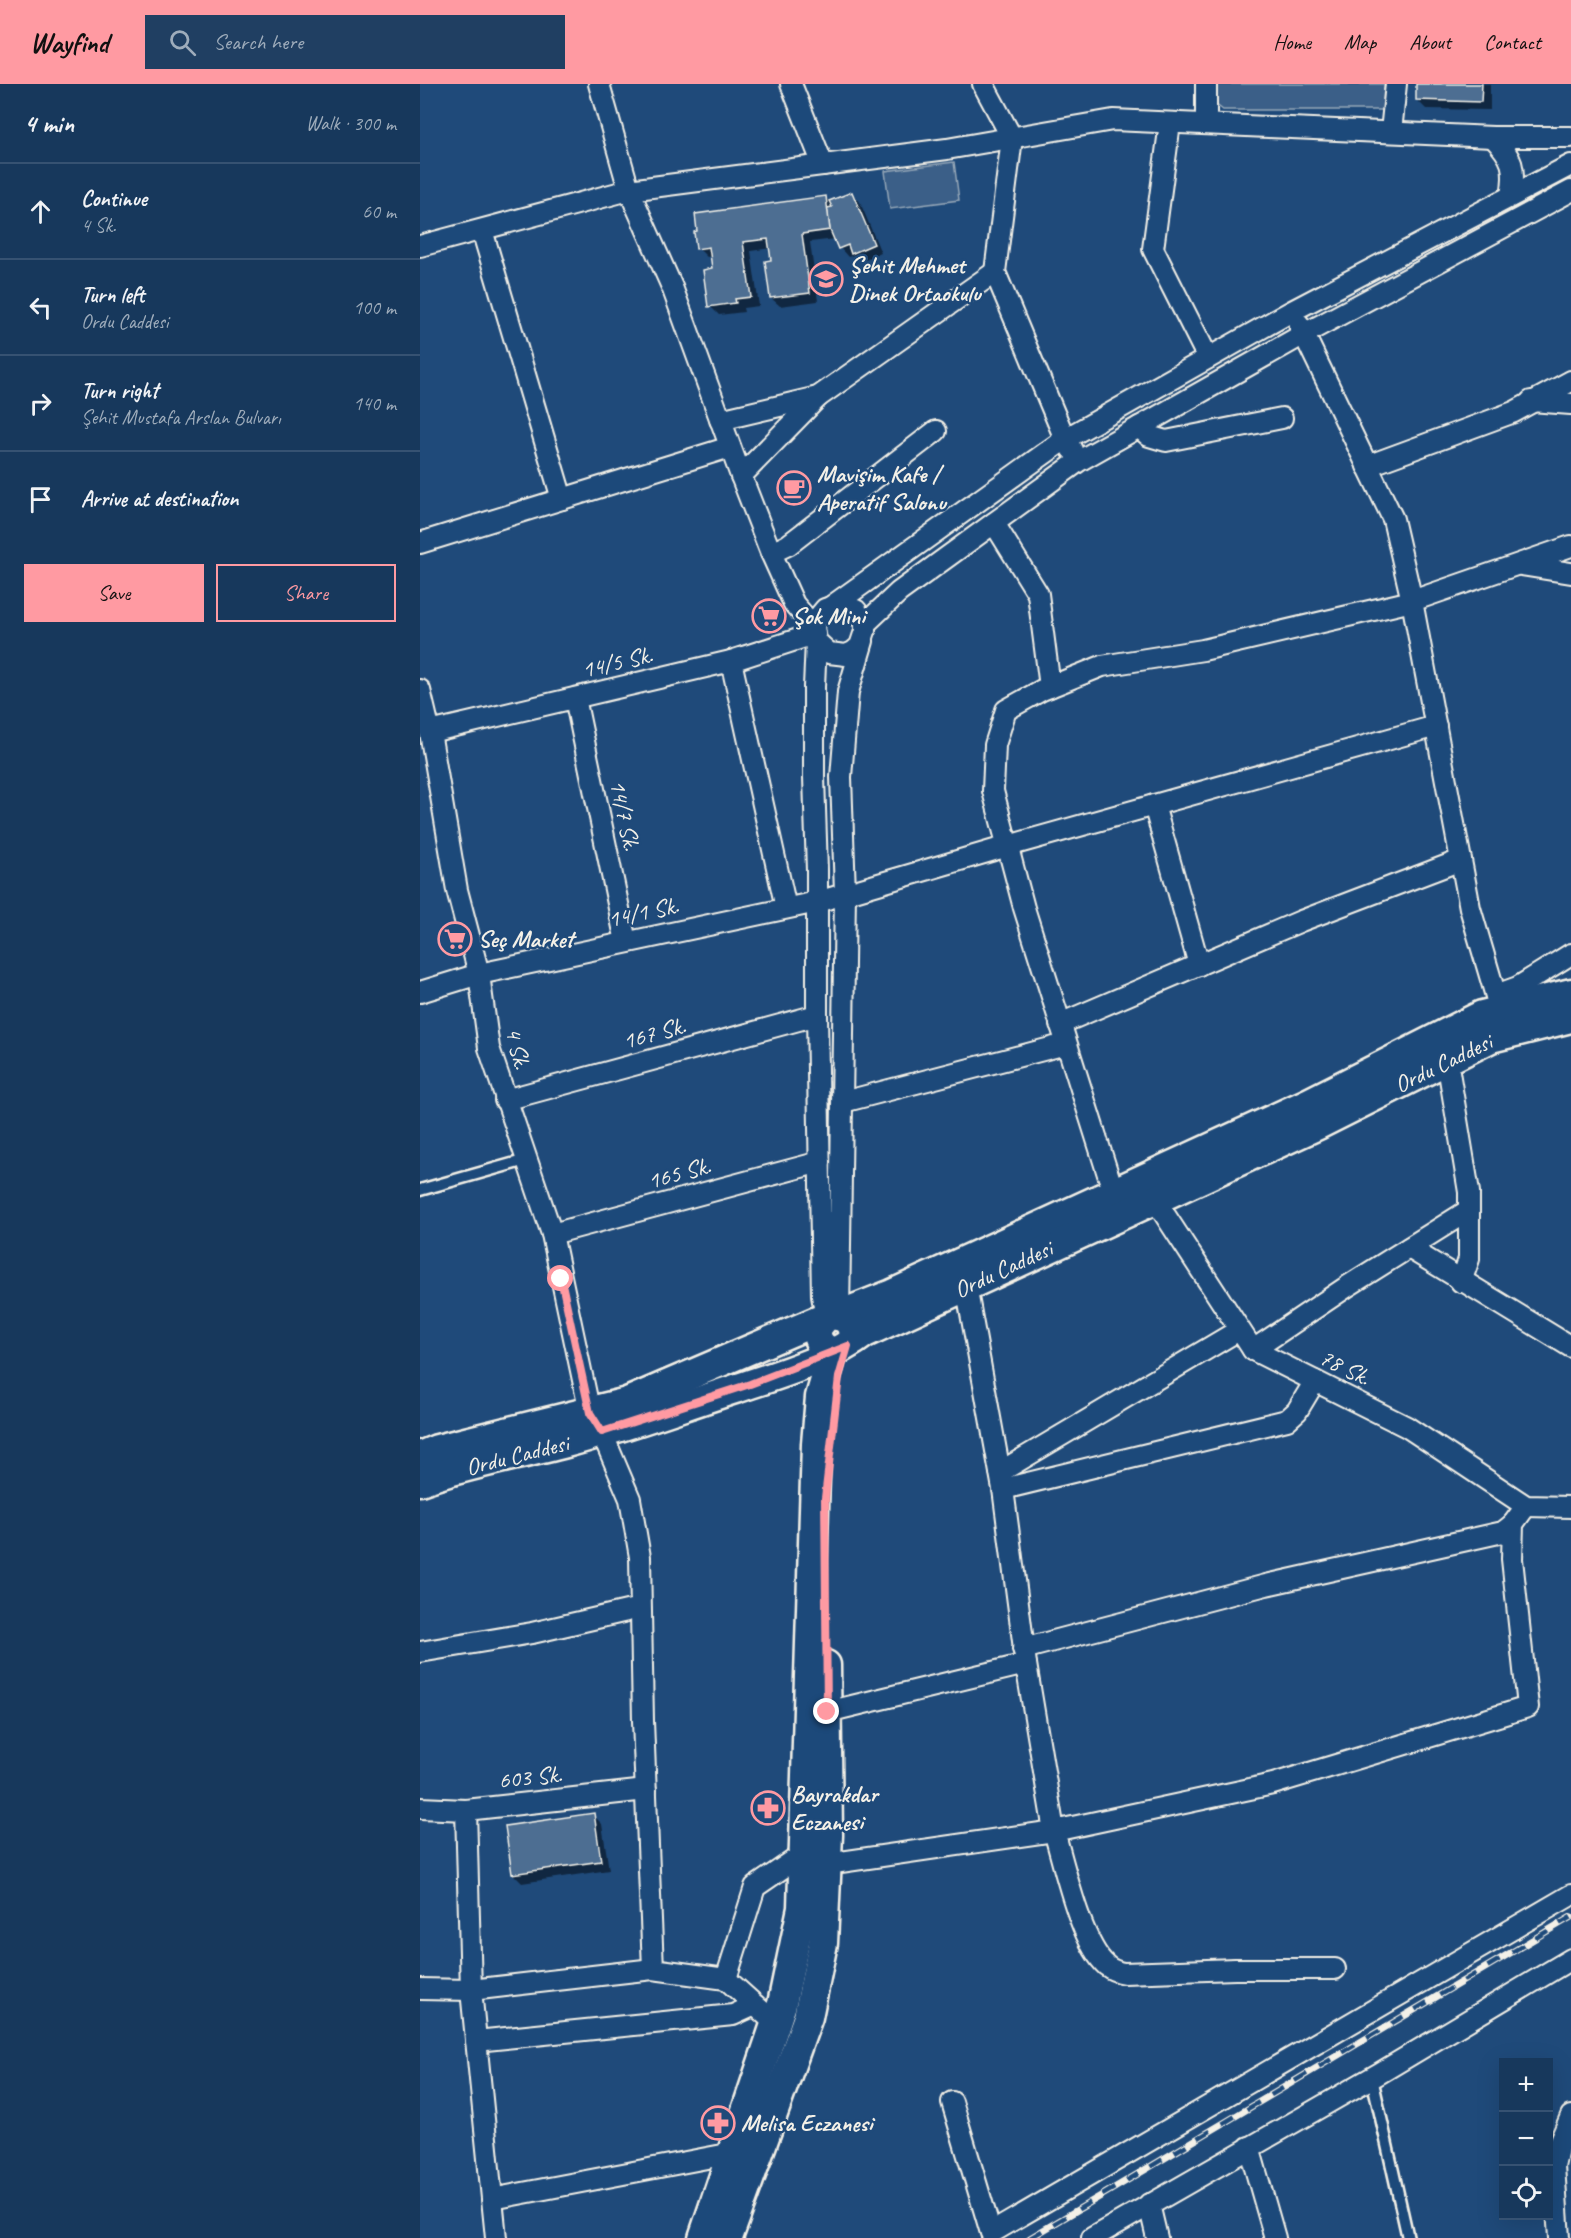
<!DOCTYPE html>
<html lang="en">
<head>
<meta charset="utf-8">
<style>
	body { margin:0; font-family:Caveat,sans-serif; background:#203f62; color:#f1f3f6 }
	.controls { position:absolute; right:18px; bottom:18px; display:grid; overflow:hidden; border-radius:0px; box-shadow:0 6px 24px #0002 }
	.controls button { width:54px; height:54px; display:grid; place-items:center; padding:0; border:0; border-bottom:2px solid #365272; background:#17385c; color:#f1f3f6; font:30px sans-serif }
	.stop { position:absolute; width:18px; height:18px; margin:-14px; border:4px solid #ff9aa2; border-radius:50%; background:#fff }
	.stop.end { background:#ff9aa2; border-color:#fff; box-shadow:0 2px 6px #0008 }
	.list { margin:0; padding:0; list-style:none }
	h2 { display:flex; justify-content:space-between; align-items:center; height:78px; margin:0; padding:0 24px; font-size:26px }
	h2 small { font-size:20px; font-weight:400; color:#9eacbb }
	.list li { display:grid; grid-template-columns:39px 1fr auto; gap:18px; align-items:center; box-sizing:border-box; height:96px; padding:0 24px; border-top:2px solid #365272 }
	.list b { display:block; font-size:22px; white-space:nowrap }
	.list p { margin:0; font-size:20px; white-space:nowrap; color:#9eacbb }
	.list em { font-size:20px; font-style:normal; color:#9eacbb }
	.actions { display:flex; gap:12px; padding:18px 24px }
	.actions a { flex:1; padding:14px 0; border:2px solid #ff9aa2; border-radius:0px; text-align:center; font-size:21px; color:#ff9aa2 }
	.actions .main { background:#ff9aa2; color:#111 }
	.icon { flex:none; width:33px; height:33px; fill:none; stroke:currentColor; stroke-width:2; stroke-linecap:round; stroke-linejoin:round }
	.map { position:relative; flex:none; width:1151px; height:2154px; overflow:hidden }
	header { display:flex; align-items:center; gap:36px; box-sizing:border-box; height:84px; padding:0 30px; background:#ff9aa2; color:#111 }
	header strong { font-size:28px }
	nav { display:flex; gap:33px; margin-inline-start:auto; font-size:21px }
	.search { width:420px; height:54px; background:#203f62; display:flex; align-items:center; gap:15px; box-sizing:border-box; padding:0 21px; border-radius:0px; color:#9eacbb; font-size:22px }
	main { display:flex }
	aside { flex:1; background:#17385c }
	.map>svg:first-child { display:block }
	.green { fill:#3a5f88; stroke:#97a8b8; stroke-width:1.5 }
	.shadow { fill:#0007 }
	.building { fill:#4d6e92; stroke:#f4f1e8; stroke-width:1.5 }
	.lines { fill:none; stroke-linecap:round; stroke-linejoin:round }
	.service-casing { stroke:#f4f1e8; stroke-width:15 }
	.minor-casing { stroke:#f4f1e8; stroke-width:24 }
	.secondary-casing { stroke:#f4f1e8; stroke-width:33 }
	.service { stroke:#1f4a7a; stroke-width:10 }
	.minor { stroke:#1f4a7a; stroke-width:20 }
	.secondary { stroke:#1f4a7a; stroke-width:28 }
	.rail-casing { stroke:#f4f1e8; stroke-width:7 }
	.rail { stroke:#1f4a7a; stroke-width:4.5; stroke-dasharray:14; stroke-linecap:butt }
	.route { stroke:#ff9aa2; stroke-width:8 }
	.labels { text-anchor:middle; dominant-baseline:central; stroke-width:5; stroke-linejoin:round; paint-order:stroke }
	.poi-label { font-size:24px; font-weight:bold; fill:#f4f1e8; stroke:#1f4a7a; text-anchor:start }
	.street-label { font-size:24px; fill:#f4f1e8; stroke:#1f4a7a }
</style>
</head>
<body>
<header>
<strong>Wayfind</strong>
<div class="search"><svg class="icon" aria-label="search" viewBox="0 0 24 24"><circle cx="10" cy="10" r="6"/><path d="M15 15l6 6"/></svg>Search here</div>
<nav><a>Home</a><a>Map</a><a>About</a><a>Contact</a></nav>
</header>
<main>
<aside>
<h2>4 min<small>Walk · 300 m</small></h2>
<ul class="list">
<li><svg class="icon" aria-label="ahead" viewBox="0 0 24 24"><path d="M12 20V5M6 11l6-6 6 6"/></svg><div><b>Continue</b><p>4 Sk.</p></div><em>60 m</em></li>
<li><svg class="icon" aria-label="left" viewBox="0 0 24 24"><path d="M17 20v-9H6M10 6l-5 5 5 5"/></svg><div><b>Turn left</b><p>Ordu Caddesi</p></div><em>100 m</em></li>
<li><svg class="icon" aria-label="right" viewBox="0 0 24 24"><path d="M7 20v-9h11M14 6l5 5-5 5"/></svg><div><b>Turn right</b><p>Şehit Mustafa Arslan Bulvarı</p></div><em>140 m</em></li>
<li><svg class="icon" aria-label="arrive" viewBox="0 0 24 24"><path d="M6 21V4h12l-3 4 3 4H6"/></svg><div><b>Arrive at destination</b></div></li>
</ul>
<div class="actions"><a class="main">Save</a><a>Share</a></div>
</aside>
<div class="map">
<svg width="1151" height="2154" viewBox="0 0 1151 2154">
	<rect width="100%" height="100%" fill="#1f4a7a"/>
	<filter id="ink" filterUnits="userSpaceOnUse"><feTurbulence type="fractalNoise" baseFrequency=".0167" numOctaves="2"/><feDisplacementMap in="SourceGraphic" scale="12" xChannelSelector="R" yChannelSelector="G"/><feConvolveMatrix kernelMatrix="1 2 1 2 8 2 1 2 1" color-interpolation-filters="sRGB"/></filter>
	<g filter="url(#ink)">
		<g class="green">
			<path d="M794,0h170l-1,26h-160l-9,-7z"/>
			<path d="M534,78l5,38 -69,9 -5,-38z"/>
		</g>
		<g class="shadow">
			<path d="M998,0h72v26l-64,-1 -9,-9z"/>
			<path d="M432,110l8,8 21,51 -20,9 -7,-7 -6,2 -8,-9 -4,-9 -26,3 8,59 -38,5 -9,-8 2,-36 -2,-14 -20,3 8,55 -16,2 1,4 -25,3 -9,-9 4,-37 -2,-13 -5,1 -9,-9 127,-51 5,5z"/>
			<path d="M173,1731l9,9 7,46 -87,13 -9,-9z"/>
		</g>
		<g class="building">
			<path d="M996,0h66l-1,18 -65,-2z"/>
			<path d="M432,108l22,52 -23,10 -3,-9 -10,4 -8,-19 -3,-22 5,-1 -3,-6z"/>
			<path d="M406,112l4,34 -28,4 8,59 -40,5 -5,-37 6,-1 -3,-21 -25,3 8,55 -16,2 1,4 -28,4 -5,-37 9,-2 -3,-21 -13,2 -2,-17 3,-1 -2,-17z"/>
			<path d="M174,1729l7,48 -89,13 -7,-48z"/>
		</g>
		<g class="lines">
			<defs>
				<g id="service">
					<path d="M0,1106l106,-30"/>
					<path d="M952,1994l36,160"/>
				</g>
				<g id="minor">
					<path d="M179,0l30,106 318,-41 166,-29 380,17h78"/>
					<path d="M371,0l32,81"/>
					<path d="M563,0l29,54 -17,134 70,167 7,11"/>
					<path d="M786,0v40"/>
					<path d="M750,39l-17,126 55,109"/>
					<path d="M971,48l5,-48"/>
					<path d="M1073,53c20,21 23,31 18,59"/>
					<path d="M62,146l80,269"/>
					<path d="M0,162l209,-56 43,97 69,189 30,77 23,51 20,23 2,14 13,12 17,2 7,-3 7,-6 5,-15v-7l-9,-14 -16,-6 -15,5 -9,11 -2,7"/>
					<path d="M879,240l94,195 19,82 58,307 30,102"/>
					<path d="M1111,317l40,3"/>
					<path d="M300,336l98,-23 177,-125"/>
					<path d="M719,343l10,9 17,5 116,-23"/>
					<path d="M947,382l147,-54 57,-31"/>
					<path d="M321,392l77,-79"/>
					<path d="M574,439l44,71 12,93"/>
					<path d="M0,459l310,-96"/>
					<path d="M351,469l17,-8 148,-114"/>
					<path d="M1101,481l50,8"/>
					<path d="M412,522l233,-167 227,-128 279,-146"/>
					<path d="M445,540l34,-32 180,-131 225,-127 267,-143"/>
					<path d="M396,557l-2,46v90l3,94v144l5,281 4,21"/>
					<path d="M311,577l55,247"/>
					<path d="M0,606l10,42 27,158 22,84 10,74 63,186 38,179 12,20 28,66 10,58 3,164 10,248"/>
					<path d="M155,614l51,244"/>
					<path d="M10,648l301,-71 83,-27"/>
					<path d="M734,721l45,160"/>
					<path d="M0,908l59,-18 338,-72 191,-56 428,-120"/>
					<path d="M1076,911l22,-8 53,-33"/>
					<path d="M640,940l241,-103 160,-61"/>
					<path d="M1027,976l22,132v67l-8,23"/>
					<path d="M85,1016l312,-85"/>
					<path d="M423,1018l223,-58"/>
					<path d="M728,1105l105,161 154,77 119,79 45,1"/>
					<path d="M697,1119l-93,-295 -31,-117 2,-46 11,-35 36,-20 60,-24 101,-16 209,-49 159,-55"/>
					<path d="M132,1150l268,-72"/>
					<path d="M989,1164l162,99"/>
					<path d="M419,1231l6,-422 -4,-116 7,-85 15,-51"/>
					<path d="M833,1266l95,-64 121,-76"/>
					<path d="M580,1388l239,-142"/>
					<path d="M583,1405l284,-69 10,-9 18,-30"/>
					<path d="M603,1565l243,-64 237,-53 10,-8"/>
					<path d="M0,1568l112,-19 108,-25"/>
					<path d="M407,1628l199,-48"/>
					<path d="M0,1724l46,2 180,-20"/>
					<path d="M46,1726l5,180 25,248"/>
					<path d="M407,1780l227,-33 -28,-167 -23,-175 -37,-203"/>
					<path d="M915,1885h-100l-111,4c-6,-1 -12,-3 -17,-7 -26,-22 -43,-101 -53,-135l219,-47 255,-77 -16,-148 1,-35 13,-18"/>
					<path d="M306,1895l29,-92 48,-33"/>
					<path d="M0,1905l51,1 182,-21 73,10 49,44"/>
					<path d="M56,1957l257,-26 22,-10"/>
					<path d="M532,2018l39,131 580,-338"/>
					<path d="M829,2063l26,91"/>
					<path d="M72,2115l241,-46"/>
					<path d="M729,2120l8,34"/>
					<path d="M672,2154l288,-165 191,-114"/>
					<path d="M1139,2154l-5,-72 5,-22 12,-28"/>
				</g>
				<g id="secondary">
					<path d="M419,1231l53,-21 416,-191 174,-88 89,-22"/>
					<path d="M0,1372l17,-7 190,-47 199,-85"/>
					<path d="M0,1397c47,-17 97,-25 146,-38 57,-15 113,-36 169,-54 42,-14 95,-29 130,-56l453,-208 173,-87 80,-20"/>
					<path d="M283,2154l79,-234 20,-96 14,-464 4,-47 13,-45c-12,-5 -17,-11 -16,-24l9,-11c16,-5 29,5 26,22"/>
					<path d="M308,2154l80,-221 15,-74 5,-108 -2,-170"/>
				</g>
			</defs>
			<use href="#service" class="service-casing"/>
			<use href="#minor" class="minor-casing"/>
			<use href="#secondary" class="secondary-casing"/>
			<use href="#service" class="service"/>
			<use href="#minor" class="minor"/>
			<use href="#secondary" class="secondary"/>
			<defs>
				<path id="rail" d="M610,2154l541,-321"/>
			</defs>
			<use href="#rail" class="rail-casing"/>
			<use href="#rail" class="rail"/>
		</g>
	</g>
	<g class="lines" filter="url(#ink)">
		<path class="route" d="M141,1195l29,134 12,19 148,-48 98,-38 -9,31 -14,121 2,214"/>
	</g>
	<defs>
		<symbol id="school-ring" viewBox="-11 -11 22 22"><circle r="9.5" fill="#1f4a7a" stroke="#ff9aa2" stroke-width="1.5"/><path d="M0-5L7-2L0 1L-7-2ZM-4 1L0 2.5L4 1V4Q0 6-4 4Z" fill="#ff9aa2"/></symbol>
		<symbol id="cafe-ring" viewBox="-11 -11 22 22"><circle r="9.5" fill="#1f4a7a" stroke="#ff9aa2" stroke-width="1.5"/><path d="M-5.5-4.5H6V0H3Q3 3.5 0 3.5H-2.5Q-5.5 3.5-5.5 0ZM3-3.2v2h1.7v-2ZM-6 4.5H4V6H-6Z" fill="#ff9aa2"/></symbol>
		<symbol id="supermarket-ring" viewBox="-11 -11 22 22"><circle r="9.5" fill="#1f4a7a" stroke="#ff9aa2" stroke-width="1.5"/><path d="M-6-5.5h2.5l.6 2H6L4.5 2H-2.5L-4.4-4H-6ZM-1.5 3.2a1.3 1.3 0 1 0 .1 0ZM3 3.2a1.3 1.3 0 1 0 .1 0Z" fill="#ff9aa2"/></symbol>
		<symbol id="pharmacy-ring" viewBox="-11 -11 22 22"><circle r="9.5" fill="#1f4a7a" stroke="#ff9aa2" stroke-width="1.5"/><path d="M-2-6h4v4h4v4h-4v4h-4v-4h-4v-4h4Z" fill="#ff9aa2"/></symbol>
	</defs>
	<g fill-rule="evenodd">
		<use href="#school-ring" x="387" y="176" width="38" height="38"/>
		<use href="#cafe-ring" x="355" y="385" width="38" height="38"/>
		<use href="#supermarket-ring" x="330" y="513" width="38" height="38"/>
		<use href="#supermarket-ring" x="16" y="836" width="38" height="38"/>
		<use href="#pharmacy-ring" x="329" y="1705" width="38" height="38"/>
		<use href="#pharmacy-ring" x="279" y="2020" width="38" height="38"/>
	</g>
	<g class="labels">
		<g class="poi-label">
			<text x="429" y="181">Şehit Mehmet<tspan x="429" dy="28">Dinek Ortaokulu</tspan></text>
			<text x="397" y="390">Mavişim Kafe /<tspan x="397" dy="28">Aperatif Salonu</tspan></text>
			<text x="372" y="532">Şok Mini</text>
			<text x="58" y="855">Seç Market</text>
			<text x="371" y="1710">Bayrakdar<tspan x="371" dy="28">Eczanesi</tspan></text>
			<text x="321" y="2039">Melisa Eczanesi</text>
		</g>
		<g class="street-label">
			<text transform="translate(197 578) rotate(-13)">14/5 Sk.</text>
			<text transform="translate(205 731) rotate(78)">14/7 Sk.</text>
			<text transform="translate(223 828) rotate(-12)">14/1 Sk.</text>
			<text transform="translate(234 949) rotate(-15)">167 Sk.</text>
			<text transform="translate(98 964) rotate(76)">4 Sk.</text>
			<text transform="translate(1023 979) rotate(-26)">Ordu Caddesi</text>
			<text transform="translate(259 1089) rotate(-15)">165 Sk.</text>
			<text transform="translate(583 1185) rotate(-25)">Ordu Caddesi</text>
			<text transform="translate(925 1283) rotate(26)">78 Sk.</text>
			<text transform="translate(97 1371) rotate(-14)">Ordu Caddesi</text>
			<text transform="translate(110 1693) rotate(-6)">603 Sk.</text>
		</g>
	</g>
</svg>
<div class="controls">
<button>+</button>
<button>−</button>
<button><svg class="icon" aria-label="locate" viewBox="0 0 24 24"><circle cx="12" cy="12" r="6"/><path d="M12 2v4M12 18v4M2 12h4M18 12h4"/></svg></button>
</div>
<div class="stop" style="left:141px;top:1195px"></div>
<div class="stop end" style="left:407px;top:1628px"></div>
</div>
</main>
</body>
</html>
